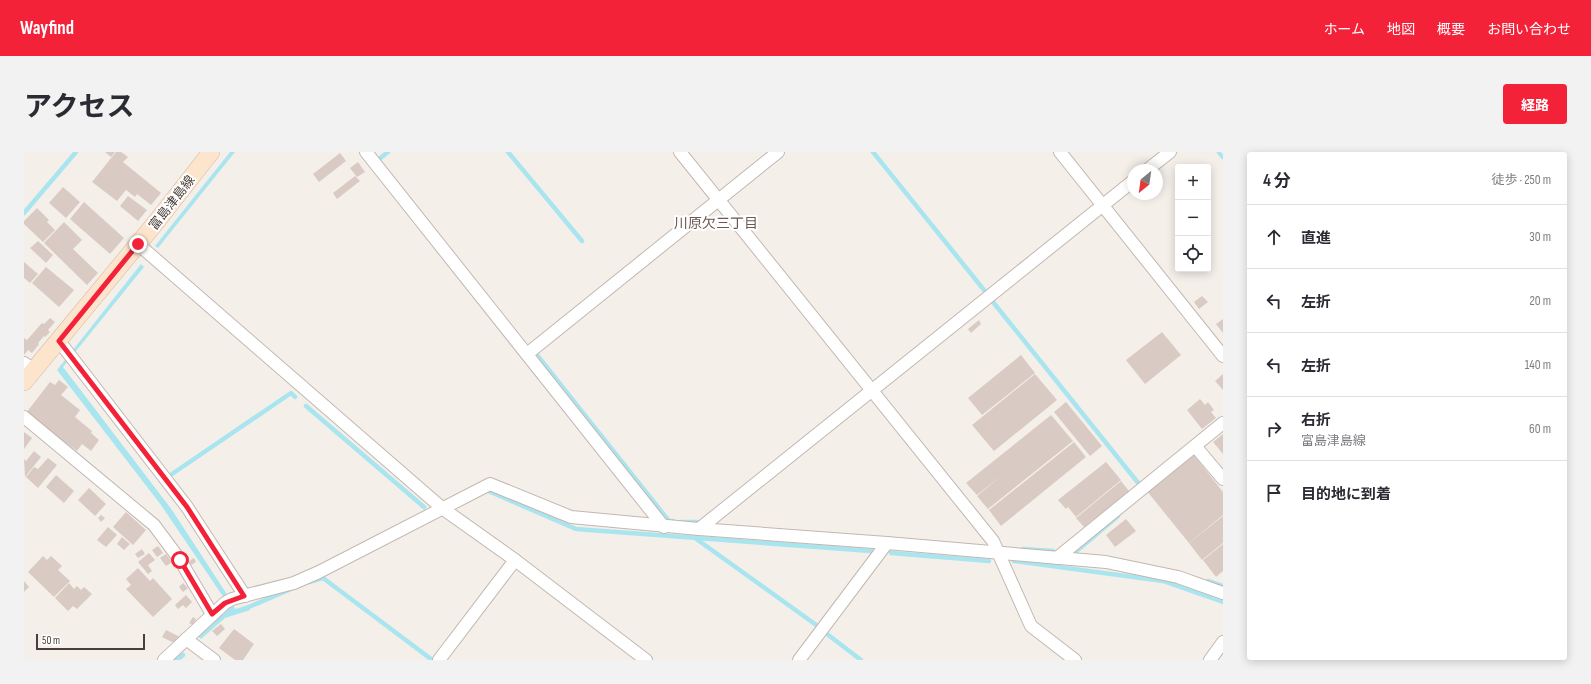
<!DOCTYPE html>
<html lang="ja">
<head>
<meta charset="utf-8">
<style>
	body { margin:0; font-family:"Sofia Sans Condensed","Noto Sans JP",sans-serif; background:#f2f2f3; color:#2b2b33 }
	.controls { position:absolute; right:12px; top:12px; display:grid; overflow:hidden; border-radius:4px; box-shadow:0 2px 10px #0003 }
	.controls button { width:36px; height:36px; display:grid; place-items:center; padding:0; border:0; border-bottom:1px solid #e1e1e2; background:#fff; color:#2b2b33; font:20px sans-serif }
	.compass { position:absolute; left:1103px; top:12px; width:36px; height:36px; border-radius:50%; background:#fff; box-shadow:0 2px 10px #0003; rotate:209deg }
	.scale { position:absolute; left:12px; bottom:10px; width:109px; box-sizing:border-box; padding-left:4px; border:2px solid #493e38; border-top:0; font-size:11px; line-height:14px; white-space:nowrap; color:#493e38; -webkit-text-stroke:3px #fff; paint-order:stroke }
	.stop { position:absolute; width:12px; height:12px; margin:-9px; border:3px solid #f42239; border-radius:50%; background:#fff }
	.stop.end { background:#f42239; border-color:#fff; box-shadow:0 1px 4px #0008 }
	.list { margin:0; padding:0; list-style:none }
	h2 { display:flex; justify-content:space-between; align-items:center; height:52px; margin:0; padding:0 16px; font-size:17px }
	h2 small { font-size:13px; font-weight:400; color:#7c7c81 }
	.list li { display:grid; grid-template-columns:26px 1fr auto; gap:12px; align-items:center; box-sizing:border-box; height:64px; padding:0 16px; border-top:1px solid #e1e1e2 }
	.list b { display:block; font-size:15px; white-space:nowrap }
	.list p { margin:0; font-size:13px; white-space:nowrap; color:#7c7c81 }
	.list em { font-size:13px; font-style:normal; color:#7c7c81 }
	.icon { flex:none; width:22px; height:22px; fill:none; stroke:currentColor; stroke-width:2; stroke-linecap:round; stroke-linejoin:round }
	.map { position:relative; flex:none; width:1199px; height:508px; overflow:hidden; border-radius:4px }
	header { display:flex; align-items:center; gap:24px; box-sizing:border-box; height:56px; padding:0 20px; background:#f42239; color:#fff }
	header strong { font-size:19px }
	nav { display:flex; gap:22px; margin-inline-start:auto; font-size:14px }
	.intro { display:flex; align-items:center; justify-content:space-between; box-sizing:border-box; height:96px; padding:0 24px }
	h1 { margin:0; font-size:28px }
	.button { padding:10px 18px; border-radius:4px; background:#f42239; color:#fff; font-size:14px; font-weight:700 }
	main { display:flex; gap:24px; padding:0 24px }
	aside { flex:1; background:#fff; border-radius:4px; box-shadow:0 2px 10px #0003 }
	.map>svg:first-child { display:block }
	.water { fill:#a9e5ef }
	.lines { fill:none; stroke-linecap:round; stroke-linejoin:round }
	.stream { stroke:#a9e5ef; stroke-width:4.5 }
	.building { fill:#d9cbc3 }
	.street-casing { stroke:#c3b7b0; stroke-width:14 }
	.secondary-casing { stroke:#d6b89e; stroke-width:18 }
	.street { stroke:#fff; stroke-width:12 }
	.secondary { stroke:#fde4cc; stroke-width:17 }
	.route { stroke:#f42239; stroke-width:5 }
	.labels { text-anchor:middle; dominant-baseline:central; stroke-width:4; stroke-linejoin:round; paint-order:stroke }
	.street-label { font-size:13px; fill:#493e38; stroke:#fff }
	.neighbourhood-label { font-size:14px; fill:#6b5950; stroke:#fff }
</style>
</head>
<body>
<header>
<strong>Wayfind</strong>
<nav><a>ホーム</a><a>地図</a><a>概要</a><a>お問い合わせ</a></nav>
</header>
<div class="intro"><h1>アクセス</h1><a class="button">経路</a></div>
<main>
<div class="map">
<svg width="1199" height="508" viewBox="0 0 1199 508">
	<rect width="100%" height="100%" fill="#f5efea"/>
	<g class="water">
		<path d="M206,0h5l-77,96 -3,-2z"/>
		<path d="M117,112l3,3 -81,100 109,143 60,92 3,7 14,-4 1,5 -25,8 -24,21 -4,-3 17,-16 12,-8 2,-7 -4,-7 -63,-93 -104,-135z"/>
	</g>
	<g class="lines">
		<g class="stream">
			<path d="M484,0l74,89"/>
			<path d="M849,0l111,138"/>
			<path d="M1195,0l4,5"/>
			<path d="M354,8l10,-8"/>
			<path d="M0,61l52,-61"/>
			<path d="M969,150l146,182"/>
			<path d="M513,203l132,166h4"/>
			<path d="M282,254l118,101"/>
			<path d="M148,322l119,-81 4,4"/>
			<path d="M462,338l90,39 295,22"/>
			<path d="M657,370h16"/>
			<path d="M671,386l124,89"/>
			<path d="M999,397l30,2"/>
			<path d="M867,401l98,8"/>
			<path d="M1052,404l-3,-2 45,-38"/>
			<path d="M990,409l149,20 60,21"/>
			<path d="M1184,429l15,5"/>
			<path d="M285,430l14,-4 108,81"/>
			<path d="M220,457l47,-20"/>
			<path d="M803,482l34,26"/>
			<path d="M153,508l6,-5"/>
		</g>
	</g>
	<g class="building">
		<path d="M81,0h10l-4,5z"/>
		<path d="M92,0h5l7,5 -5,5 38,31 -10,12 -14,-11 -2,3 -9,-7 -9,11 -25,-19z"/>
		<path d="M316,1l6,8 -27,21 -6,-8z"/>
		<path d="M334,10l7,10 -8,5 -7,-9z"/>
		<path d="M331,24l5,5 -23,18 -4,-6z"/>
		<path d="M39,35l17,15 -14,16 -17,-15z"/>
		<path d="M104,44l19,14 -9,11 -18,-15z"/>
		<path d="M60,50l40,36 -14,16 -40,-35z"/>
		<path d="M13,56l12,12 -2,2 8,8 -12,12 -19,-18v-3z"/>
		<path d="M40,70l18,18 -9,9 25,24 -11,12 -43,-42z"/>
		<path d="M14,89l15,14 -7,8 -16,-15z"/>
		<path d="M0,110l14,12 -8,9 -6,-5z"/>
		<path d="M22,115l28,23 -15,17 -27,-24z"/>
		<path d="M1178,144l6,6 -9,7 -5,-7z"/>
		<path d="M26,166l5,4 -7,8 2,2 -5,5 -1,-1 -6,7 1,1 -7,9 -4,-3 -4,5v-17l3,2 15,-17 2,1z"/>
		<path d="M1199,167v14l-7,-9z"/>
		<path d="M955,168l2,4 -10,9 -3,-4z"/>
		<path d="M1138,180l19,23 -36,29 -19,-24z"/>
		<path d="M997,203l14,18 -53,42 -14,-17z"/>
		<path d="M1011,222l22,26 -63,51 -22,-26z"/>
		<path d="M1199,222v16l-8,-9z"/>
		<path d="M35,228l9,7 -7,8 19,15 -5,7 17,14 -1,2 8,7 -8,11 -9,-7 -5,7 -51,-38 24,-31 5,3z"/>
		<path d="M1176,247l5,6 3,-3 6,8 -3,2 5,6 -14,11 -15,-19z"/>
		<path d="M1042,250l36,44 -12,10 -36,-44z"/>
		<path d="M1027,263l22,26 -85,68 -11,-13 24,-20 -24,19 -11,-12z"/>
		<path d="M0,280l8,6 -8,11z"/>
		<path d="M1199,282v20l-10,-12z"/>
		<path d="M1050,290l12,15 -85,69 -12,-16z"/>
		<path d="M10,299l7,6 -16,20 -1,-18 2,2z"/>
		<path d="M1169,302l30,38v23l-34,28 -26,-32 15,-12 -15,12 -16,-20z"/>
		<path d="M24,306l9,7 -19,23 -12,-11 8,-10 4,2z"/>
		<path d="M1082,310l15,18 -45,37 -8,-10 -2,2 -8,-9z"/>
		<path d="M32,323l18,16 -10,12 -18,-16z"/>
		<path d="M1097,329l8,10 -45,36 -8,-9z"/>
		<path d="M65,336l17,16 -11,12 -17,-16z"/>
		<path d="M102,360l20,18 -13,15 -20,-18z"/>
		<path d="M77,363l4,3 -4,4 -3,-4z"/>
		<path d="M1199,364v27l-21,17 -13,-17z"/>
		<path d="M1102,367l10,12 -21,16 -9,-12z"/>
		<path d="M84,375l9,8 -11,12 -9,-7z"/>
		<path d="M98,385l8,7 -6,6 -7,-6z"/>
		<path d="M1199,392v27l-7,6 -13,-17z"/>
		<path d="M134,394l5,7 -6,4 -5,-7z"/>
		<path d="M118,397l3,5 -7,4 -3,-4z"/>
		<path d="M125,401l6,7 -7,5 4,6 -4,3 -10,-12z"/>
		<path d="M142,402l6,8 -6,4 -6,-8z"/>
		<path d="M19,404l4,4 4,-4 11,10 -4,4 12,11 -16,16 -26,-25z"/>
		<path d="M170,406l2,4 -5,3 -2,-4z"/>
		<path d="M114,416l12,13 3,-3 19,21 -19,18 -27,-28 5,-4 -5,-6z"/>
		<path d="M0,429l5,6 -5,5z"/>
		<path d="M45,431l5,6 3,-3 4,4 3,-3 8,7 -15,15 -4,-3 -5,5 -13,-13z"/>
		<path d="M159,431l5,5 -5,4 -4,-5z"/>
		<path d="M162,443l6,7 -6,6 -3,-3 -5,4 -3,-4z"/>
		<path d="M169,465l3,2 -3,6 -4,-2z"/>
		<path d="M197,472l4,5 -8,7 -5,-5z"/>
		<path d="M210,477l20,15 -11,16h-8l-16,-12z"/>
		<path d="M142,478l14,7 -4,7 -14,-7z"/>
	</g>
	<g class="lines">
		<defs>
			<g id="street">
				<path d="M342,0l298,375"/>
				<path d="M656,0l313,389 38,85 44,34"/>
				<path d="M1036,0l163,204"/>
				<path d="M1123,18l23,-18"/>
				<path d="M114,92l304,264 73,52 131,100"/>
				<path d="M35,189l128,166 58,89"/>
				<path d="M503,202l251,-202"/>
				<path d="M0,211l10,7"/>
				<path d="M0,265l130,108 26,35 32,54"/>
				<path d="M1171,294l28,33"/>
				<path d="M675,377l434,-348"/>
				<path d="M1033,406l166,-135"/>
				<path d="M162,487l28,21"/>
				<path d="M140,508l61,-57 7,-4 62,-16 25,-11 171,-88 81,33 128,12 188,14 219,19 72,15 45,16"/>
				<path d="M415,508l76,-100"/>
				<path d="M775,508l88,-117"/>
				<path d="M1186,508l13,-18"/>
			</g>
			<path id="secondary" d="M0,230l133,-161 54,-69"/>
		</defs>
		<use href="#street" class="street-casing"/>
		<use href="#secondary" class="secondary-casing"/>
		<use href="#street" class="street"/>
		<use href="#secondary" class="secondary"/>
	</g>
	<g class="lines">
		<path class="route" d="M114,92l-79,97 128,166 57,89 -19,7 -13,11 -32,-54"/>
	</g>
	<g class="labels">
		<g class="street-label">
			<text transform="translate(148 51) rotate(-52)">富島津島線</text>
		</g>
		<g class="neighbourhood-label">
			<text x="692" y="71">川原欠三丁目</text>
		</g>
	</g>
</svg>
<div class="controls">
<button>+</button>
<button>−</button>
<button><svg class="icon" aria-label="locate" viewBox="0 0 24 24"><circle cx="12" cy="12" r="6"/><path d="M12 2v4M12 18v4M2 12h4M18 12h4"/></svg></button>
</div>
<svg class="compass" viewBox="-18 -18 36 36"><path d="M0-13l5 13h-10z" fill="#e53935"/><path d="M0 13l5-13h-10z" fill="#7c7c81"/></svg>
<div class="scale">50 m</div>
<div class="stop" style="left:156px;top:408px"></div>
<div class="stop end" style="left:114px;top:92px"></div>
</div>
<aside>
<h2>4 分<small>徒歩 · 250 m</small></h2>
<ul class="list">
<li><svg class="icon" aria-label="ahead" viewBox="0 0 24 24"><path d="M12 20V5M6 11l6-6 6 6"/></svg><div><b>直進</b></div><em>30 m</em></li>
<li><svg class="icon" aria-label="left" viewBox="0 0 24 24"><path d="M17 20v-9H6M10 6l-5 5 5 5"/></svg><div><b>左折</b></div><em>20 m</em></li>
<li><svg class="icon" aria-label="left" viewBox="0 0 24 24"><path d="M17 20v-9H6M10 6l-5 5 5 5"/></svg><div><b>左折</b></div><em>140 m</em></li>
<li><svg class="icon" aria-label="right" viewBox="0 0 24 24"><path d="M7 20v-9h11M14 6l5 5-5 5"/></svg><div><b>右折</b><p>富島津島線</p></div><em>60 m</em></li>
<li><svg class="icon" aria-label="arrive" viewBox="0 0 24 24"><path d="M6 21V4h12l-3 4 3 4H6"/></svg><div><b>目的地に到着</b></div></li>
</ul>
</aside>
</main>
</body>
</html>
